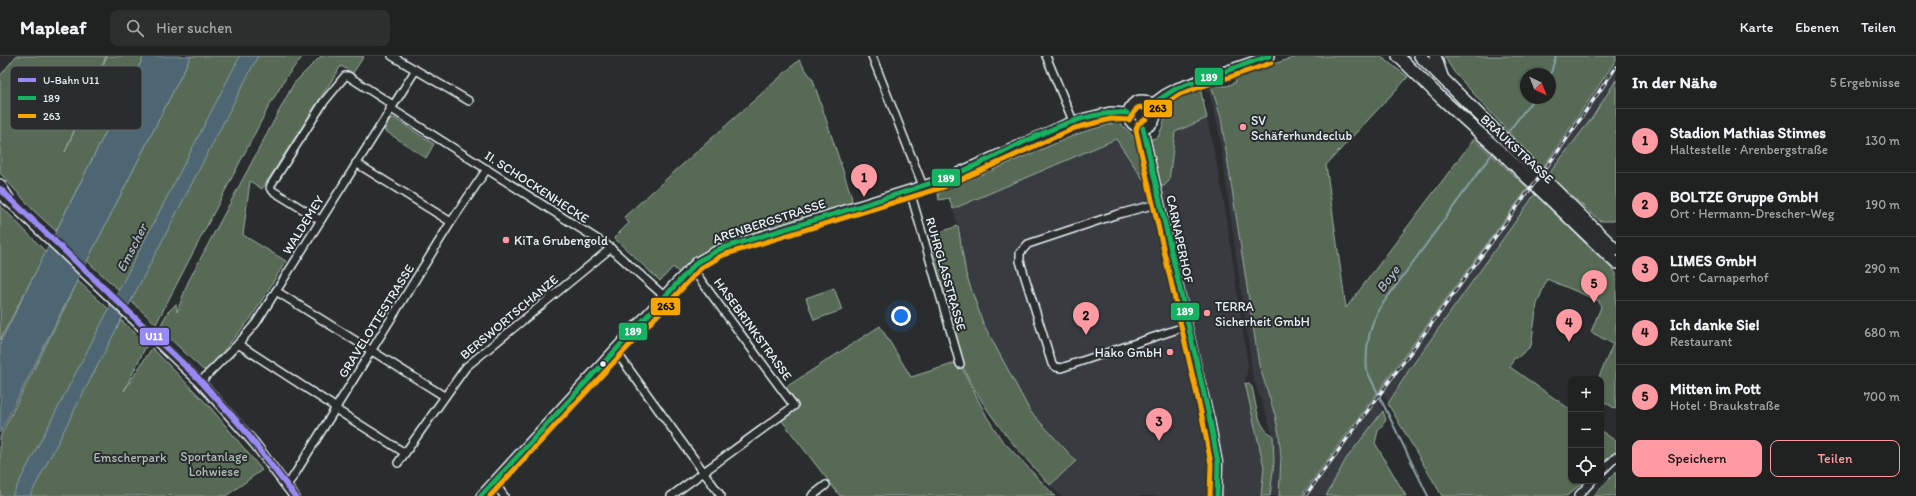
<!DOCTYPE html>
<html lang="de">
<head>
<meta charset="utf-8">
<style>
	body { margin:0; font-family:Itim,sans-serif; background:#2d2f2f; color:#f1f3f6 }
	.controls { position:absolute; right:12px; bottom:12px; display:grid; overflow:hidden; border-radius:8px; box-shadow:0 1px 3px #0004 }
	.controls button { width:36px; height:36px; display:grid; place-items:center; padding:0; border:0; border-bottom:1px solid #3d3f40; background:#202222; color:#f1f3f6; font:20px sans-serif }
	.compass { position:absolute; left:1520px; top:12px; width:36px; height:36px; border-radius:50%; background:#202222; box-shadow:0 1px 3px #0004; rotate:137deg }
	.you { position:absolute; left:901px; top:260px; width:14px; height:14px; margin:-10px; border:3px solid #fff; border-radius:50%; background:#1a73e8; box-shadow:0 0 0 6px #1a73e833 }
	.badge { display:grid; place-items:center; width:26px; height:26px; border-radius:50%; background:#ff9aa2; color:#111; font-size:13px; font-weight:700 }
	.pin { position:absolute; translate:-50% -33px; filter:drop-shadow(0 1px 2px #0008) }
	.pin::after { content:''; position:absolute; top:21px; width:14px; height:12px; background:inherit; clip-path:polygon(0 0,100% 0,50% 100%) }
	.list { margin:0; padding:0; list-style:none }
	h2 { display:flex; justify-content:space-between; align-items:center; height:52px; margin:0; padding:0 16px; font-size:17px }
	h2 small { font-size:13px; font-weight:400; color:#a2a4a5 }
	.list li { display:grid; grid-template-columns:26px 1fr auto; gap:12px; align-items:center; box-sizing:border-box; height:64px; padding:0 16px; border-top:1px solid #3d3f40 }
	.list b { display:block; font-size:15px; white-space:nowrap }
	.list p { margin:0; font-size:13px; white-space:nowrap; color:#a2a4a5 }
	.list em { font-size:13px; font-style:normal; color:#a2a4a5 }
	.actions { display:flex; gap:8px; padding:12px 16px }
	.actions a { flex:1; padding:9px 0; border:1px solid #ff9aa2; border-radius:8px; text-align:center; font-size:14px; color:#ff9aa2 }
	.actions .main { background:#ff9aa2; color:#111 }
	.icon { flex:none; width:22px; height:22px; fill:none; stroke:currentColor; stroke-width:2; stroke-linecap:round; stroke-linejoin:round }
	.map { position:relative; flex:none; width:1616px; height:440px; overflow:hidden }
	header { display:flex; align-items:center; gap:24px; box-sizing:border-box; height:56px; padding:0 20px; background:#202222; border-bottom:1px solid #3d3f40 }
	header strong { font-size:19px }
	nav { display:flex; gap:22px; margin-inline-start:auto; font-size:14px }
	.search { width:280px; height:36px; background:#2d2f2f; display:flex; align-items:center; gap:10px; box-sizing:border-box; padding:0 14px; border-radius:8px; color:#a2a4a5; font-size:15px }
	main { display:flex }
	aside { flex:1; background:#202222 }
	.map>svg:first-child { display:block }
	.built { fill:#383a41 }
	.green { fill:#566a55; stroke:#9faea6; fill-rule:evenodd }
	.water { fill:#4d6671; stroke:#8b9ea7 }
	.lines { fill:none; stroke-linecap:round; stroke-linejoin:round }
	.stream { stroke:#8b9ea7; stroke-width:2 }
	.minor-casing { stroke:#e8f1f8; stroke-width:10 }
	.tertiary-casing { stroke:#e8f1f8; stroke-width:11 }
	.secondary-casing { stroke:#e8f1f8; stroke-width:12 }
	.primary-casing { stroke:#e8f1f8; stroke-width:14 }
	.minor { stroke:#2a2d2e; stroke-width:7 }
	.tertiary { stroke:#2a2d2e; stroke-width:8 }
	.secondary { stroke:#2a2d2e; stroke-width:9 }
	.primary { stroke:#2a2d2e; stroke-width:11 }
	.rail-casing { stroke:#e8f1f8; stroke-width:3.5 }
	.rail { stroke:#2a2d2e; stroke-width:2; stroke-dasharray:6; stroke-linecap:butt }
	.bus-1-casing { stroke:#2a2d2e; stroke-width:8 }
	.bus-2-casing { stroke:#2a2d2e; stroke-width:8 }
	.bus-1 { stroke:#13b361; stroke-width:5 }
	.bus-2 { stroke:#f7a600; stroke-width:5 }
	.metro-1-casing { stroke:#2a2d2e; stroke-width:9 }
	.metro-1 { stroke:#978bf3; stroke-width:6 }
	.poi-dot { fill:#ff9aa2; stroke:#2a2d2e; stroke-width:1.5 }
	.bus-dot { fill:#e8f1f8; stroke:#2a2d2e; stroke-width:1.5 }
	.labels { text-anchor:middle; dominant-baseline:central; stroke-width:4; stroke-linejoin:round; paint-order:stroke }
	.poi-label { font-size:13px; fill:#e8f1f8; stroke:#2a2d2e; text-anchor:start }
	.street-label { font-size:13px; fill:#e8f1f8; stroke:#2a2d2e }
	.park-label { font-size:13px; fill:#aebbb7; stroke:#2a2d2e }
	.water-label { font-size:14px; font-style:italic; fill:#aab9c2; stroke:#2a2d2e }
	.key { fill:#2a2d2e; stroke:#63686b; stroke-width:1 }
	.key-label { font-size:11px; fill:#e8f1f8 }
	.line-badge { stroke:#2a2d2e; stroke-width:1.5 }
	.badge-label { font-size:11px; text-anchor:middle; font-weight:bold; fill:#fff }
	.pale-badge-label { font-size:11px; text-anchor:middle; font-weight:bold; fill:#111 }
</style>
</head>
<body>
<header>
<strong>Mapleaf</strong>
<div class="search"><svg class="icon" aria-label="search" viewBox="0 0 24 24"><circle cx="10" cy="10" r="6"/><path d="M15 15l6 6"/></svg>Hier suchen</div>
<nav><a>Karte</a><a>Ebenen</a><a>Teilen</a></nav>
</header>
<main>
<div class="map">
<svg width="1616" height="440" viewBox="0 0 1616 440">
	<rect width="100%" height="100%" fill="#2a2d2e"/>
	<filter id="ink" filterUnits="userSpaceOnUse"><feTurbulence type="fractalNoise" baseFrequency=".025" numOctaves="2"/><feDisplacementMap in="SourceGraphic" scale="8" xChannelSelector="R" yChannelSelector="G"/><feConvolveMatrix kernelMatrix="1 2 1 2 8 2 1 2 1" color-interpolation-filters="sRGB"/></filter>
	<g filter="url(#ink)">
		<g class="built">
			<path d="M1616,4v20l-24,38 -44,57 -6,-6z"/>
			<path d="M1211,29l10,33 38,247 16,50 4,20 2,22 -2,39h-9l4,-34 -1,-27 -20,-58 -35,-251 -11,-40z"/>
			<path d="M1207,62l16,77 25,170 -3,18 19,84 -3,29h-200l-11,-11 26,-24 -46,-50 -47,-88 -17,-49 -8,-47 -5,-18 163,-70 31,46 22,-4 6,-50z"/>
			<path d="M1528,132l7,6 -126,176 -21,34 -7,-16z"/>
			<path d="M1376,339l7,16 -37,48 -20,37h-25z"/>
		</g>
		<g class="green">
			<path d="M16,0h90l-41,96 42,-96h37l-88,175 -22,-20 -34,-38v-97z"/>
			<path d="M191,0h112l-16,20 -18,30 -113,218 -69,-63z"/>
			<path d="M321,0h43l-11,17 -12,-7 -79,123 -12,-8 -7,54 43,26 -35,57 -43,51 -5,1 -44,-42 9,-16 8,-8 1,8 11,-30 106,-199z"/>
			<path d="M1300,0h80l28,21 -82,88 20,143 128,-169 54,49 -227,308h-22l2,-39 -2,-22 -4,-20 -16,-50 -38,-247 -10,-33 16,1 9,-4 -3,-6z"/>
			<path d="M1444,0h172v4l-74,109 -88,-97zM1526,18h24v24h-24z"/>
			<path d="M799,4l14,20 38,115 2,12 -133,42 -38,27 -9,-9 -13,14 -46,-43 15,-15 -5,-6z"/>
			<path d="M1616,24v139l-2,2h-14l-52,-46 44,-57z"/>
			<path d="M1200,32l7,30 -32,14 -6,49 -5,5 -7,-2 -10,1 -31,-46 -163,70 -4,-11 -10,2 -1,-7 142,-60 38,-11c8,7 16,12 18,22l22,-7 5,-12 4,-18 21,-14z"/>
			<path d="M394,62l40,26 -8,14 -42,-28 6,-10z"/>
			<path d="M1535,138l81,79v136l-15,-9v-21h-3l15,-35 -22,-12 10,-25 -2,-6 -52,-22 -10,25 -6,42 -14,12h-3l-4,9 61,43v71h13l-17,15h-125l-54,-92 21,-34z"/>
			<path d="M0,149l46,47 -46,88z"/>
			<path d="M958,170l8,48 17,49 47,88 46,50 -26,24c-35,-37 -68,-75 -89,-123l-36,-125z"/>
			<path d="M78,225l69,63 -23,47 28,-43 58,59 52,63 -36,26h-226v-59z"/>
			<path d="M834,232l8,22 -28,10 -8,-22z"/>
			<path d="M880,270l31,51 48,-15 28,55 14,22 54,57h-215l-61,-79 16,-11 -12,-17z"/>
			<path d="M1245,327l4,1 3,3c4,15 5,42 21,48l1,27 -4,34h-9l3,-29z"/>
			<path d="M1383,355l3,9 -8,11 -3,12 31,53h-80l20,-37z"/>
			<path d="M1601,375l15,10v11l-15,15z"/>
			<path d="M1616,416v24h-23z"/>
		</g>
		<g class="water">
			<path d="M144,0h47l-191,377v-90z"/>
			<path d="M240,0h18l-228,440h-18z"/>
		</g>
		<g class="lines">
			<g class="stream">
				<path d="M1550,20l6,-20"/>
				<path d="M1506,79l28,-37"/>
				<path d="M1428,440l-61,-125c-2,-22 2,-43 12,-62l115,-158"/>
			</g>
			<defs>
				<g id="minor">
					<path d="M392,0l77,45"/>
					<path d="M872,0l51,130"/>
					<path d="M1046,0l27,65"/>
					<path d="M390,52l218,138 56,50"/>
					<path d="M356,107l95,59"/>
					<path d="M910,135l50,173"/>
					<path d="M1160,147l-45,12 -87,29 -8,9v8l32,103 4,3 5,1 126,-42"/>
					<path d="M320,164l-47,-29 -3,-3 1,-3 52,-82 22,-27h3l45,29"/>
					<path d="M276,235l168,105"/>
					<path d="M238,288l94,61 8,7 65,41"/>
					<path d="M615,294l106,146"/>
					<path d="M200,326l38,-38 18,-21 159,-252"/>
					<path d="M398,407l68,-96 145,-119"/>
					<path d="M1601,416l15,-15"/>
					<path d="M494,426l10,14"/>
					<path d="M286,430l7,-9 158,-255 36,-53"/>
					<path d="M671,440l123,-90 -103,-139"/>
					<path d="M812,440l14,-11"/>
					<path d="M1578,440l14,-15"/>
				</g>
				<path id="tertiary" d="M1143,72l54,240 13,52 8,43 -1,33"/>
				<g id="secondary">
					<circle cx="1142" cy="58" r="14"/>
					<path d="M1152,48l12,-9 13,-7 92,-32"/>
					<path d="M0,128l9,14"/>
					<path d="M0,138l14,12 186,176 55,62 39,52"/>
					<path d="M481,440l193,-211 23,-23 23,-13 222,-69 131,-59 37,-9 17,1"/>
				</g>
				<g id="primary">
					<path d="M1398,0l43,42 63,57 112,108"/>
					<path d="M1420,0l196,194"/>
					<path d="M1435,0l7,20"/>
				</g>
			</defs>
			<use href="#minor" class="minor-casing"/>
			<use href="#tertiary" class="tertiary-casing"/>
			<use href="#secondary" class="secondary-casing"/>
			<use href="#primary" class="primary-casing"/>
			<use href="#minor" class="minor"/>
			<use href="#tertiary" class="tertiary"/>
			<use href="#secondary" class="secondary"/>
			<use href="#primary" class="primary"/>
			<defs>
				<path id="rail" d="M1305,440l256,-349 55,-80"/>
			</defs>
			<use href="#rail" class="rail-casing"/>
			<use href="#rail" class="rail"/>
			<defs>
				<g id="bus-1">
					<path d="M1152,48l25,-16 92,-32"/>
					<path d="M1143,72l67,292 8,43 -1,33"/>
					<path d="M481,440l216,-234 23,-13c73,-23 148,-44 220,-69 58,-19 126,-71 187,-67"/>
				</g>
				<g id="bus-2">
					<path d="M1156,54l24,-16 91,-31"/>
					<path d="M490,440l211,-228 22,-13 221,-68 131,-59 36,-9 18,1 8,-12 3,-1 6,2 2,5 -2,5 -8,5 -2,6 67,291 8,43 -1,32"/>
				</g>
			</defs>
			<use href="#bus-1" class="bus-1-casing"/>
			<use href="#bus-2" class="bus-2-casing"/>
			<use href="#bus-1" class="bus-1"/>
			<use href="#bus-2" class="bus-2"/>
			<defs>
				<path id="metro-1" d="M0,133l198,189 44,49 53,69"/>
			</defs>
			<use href="#metro-1" class="metro-1-casing"/>
			<use href="#metro-1" class="metro-1"/>
		</g>
	</g>
	<g class="poi-dot">
		<circle cx="1243" cy="71" r="4"/>
		<circle cx="506" cy="184" r="4"/>
		<circle cx="1207" cy="257" r="4"/>
		<circle cx="1170" cy="296" r="4"/>
	</g>
	<circle class="bus-dot" cx="603" cy="308" r="3.5"/>
	<g class="labels">
		<g class="poi-label">
			<text x="1251" y="64">SV<tspan x="1251" dy="15">Schäferhundeclub</tspan></text>
			<text x="514" y="184">KiTa Grubengold</text>
			<text x="1215" y="250">TERRA<tspan x="1215" dy="15">Sicherheit GmbH</tspan></text>
			<text x="1162" y="296" text-anchor="end">Hako GmbH</text>
		</g>
		<g class="street-label">
			<text transform="translate(1517 93) rotate(43)">BRAUKSTRASSE</text>
			<text transform="translate(537 131) rotate(33)">II. SCHOCKENHECKE</text>
			<text transform="translate(769 165) rotate(-18)">ARENBERGSTRASSE</text>
			<text transform="translate(303 169) rotate(-58)">WALDEMEY</text>
			<text transform="translate(1180 183) rotate(78)">CARNAPERHOF</text>
			<text transform="translate(946 218) rotate(74)">RUHRGLASSTRASSE</text>
			<text transform="translate(509 261) rotate(-40)">BERSWORTSCHANZE</text>
			<text transform="translate(376 265) rotate(-58)">GRAVELOTTESTRASSE</text>
			<text transform="translate(753 273) rotate(54)">HASEBRINKSTRASSE</text>
		</g>
		<g class="park-label">
			<text x="214" y="400">Sportanlage<tspan x="214" dy="15">Lohwiese</tspan></text>
			<text x="130" y="401">Emscherpark</text>
		</g>
		<g class="water-label">
			<text transform="translate(132 192) rotate(-63)">Emscher</text>
			<text transform="translate(1388 223) rotate(-54)">Boye</text>
		</g>
	</g>
	<rect x="10" y="10" width="132" height="64" rx="6" class="key"/>
	<rect x="18" y="22" width="18" height="4" fill="#978bf3"/>
	<rect x="18" y="40" width="18" height="4" fill="#13b361"/>
	<rect x="18" y="58" width="18" height="4" fill="#f7a600"/>
	<g class="key-label">
		<text x="43" y="28">U-Bahn U11</text>
		<text x="43" y="46">189</text>
		<text x="43" y="64">263</text>
	</g>
	<g class="line-badge">
		<rect x="1194" y="11" width="30" height="19" rx="4" fill="#13b361"/>
		<rect x="1143" y="43" width="30" height="19" rx="4" fill="#f7a600"/>
		<rect x="931" y="112" width="30" height="19" rx="4" fill="#13b361"/>
		<rect x="650" y="241" width="31" height="19" rx="4" fill="#f7a600"/>
		<rect x="1170" y="246" width="30" height="19" rx="4" fill="#13b361"/>
		<rect x="618" y="266" width="30" height="19" rx="4" fill="#13b361"/>
		<rect x="139" y="271" width="31" height="19" rx="4" fill="#978bf3"/>
	</g>
	<g class="badge-label">
		<text x="1209" y="25">189</text>
		<text x="946" y="126">189</text>
		<text x="1185" y="259">189</text>
		<text x="633" y="279">189</text>
		<text x="154" y="284">U11</text>
	</g>
	<g class="pale-badge-label">
		<text x="1158" y="56">263</text>
		<text x="666" y="254">263</text>
	</g>
</svg>
<div class="controls">
<button>+</button>
<button>−</button>
<button><svg class="icon" aria-label="locate" viewBox="0 0 24 24"><circle cx="12" cy="12" r="6"/><path d="M12 2v4M12 18v4M2 12h4M18 12h4"/></svg></button>
</div>
<svg class="compass" viewBox="-18 -18 36 36"><path d="M0-13l5 13h-10z" fill="#e53935"/><path d="M0 13l5-13h-10z" fill="#a2a4a5"/></svg>
<div class="you"></div>
<div class="pin badge" style="left:864px;top:141px">1</div>
<div class="pin badge" style="left:1086px;top:279px">2</div>
<div class="pin badge" style="left:1159px;top:385px">3</div>
<div class="pin badge" style="left:1569px;top:286px">4</div>
<div class="pin badge" style="left:1594px;top:247px">5</div>
</div>
<aside>
<h2>In der Nähe<small>5 Ergebnisse</small></h2>
<ul class="list">
<li><span class="badge">1</span><div><b>Stadion Mathias Stinnes</b><p>Haltestelle · Arenbergstraße</p></div><em>130 m</em></li>
<li><span class="badge">2</span><div><b>BOLTZE Gruppe GmbH</b><p>Ort · Hermann-Drescher-Weg</p></div><em>190 m</em></li>
<li><span class="badge">3</span><div><b>LIMES GmbH</b><p>Ort · Carnaperhof</p></div><em>290 m</em></li>
<li><span class="badge">4</span><div><b>Ich danke Sie!</b><p>Restaurant</p></div><em>680 m</em></li>
<li><span class="badge">5</span><div><b>Mitten im Pott</b><p>Hotel · Braukstraße</p></div><em>700 m</em></li>
</ul>
<div class="actions"><a class="main">Speichern</a><a>Teilen</a></div>
</aside>
</main>
</body>
</html>
